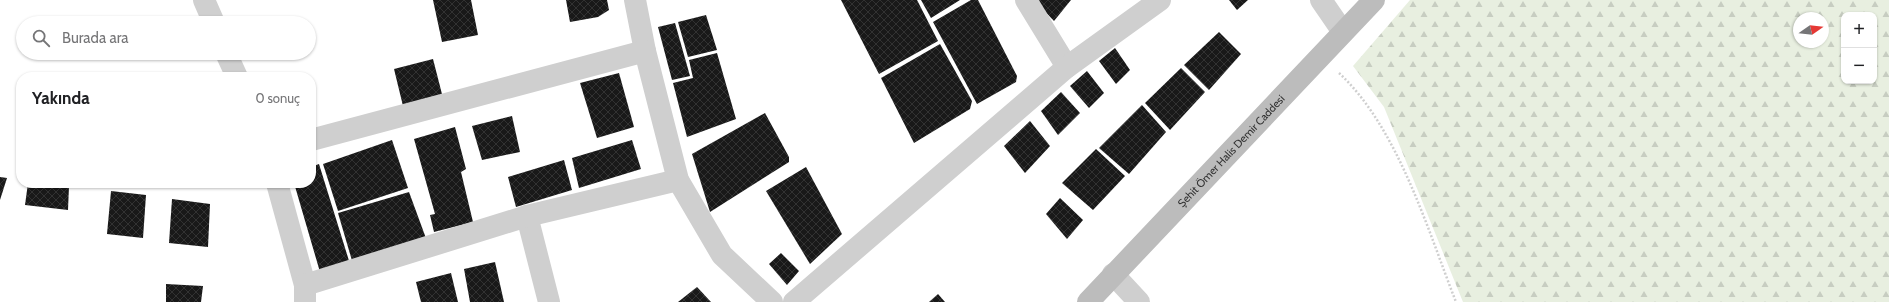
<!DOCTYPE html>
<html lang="tr">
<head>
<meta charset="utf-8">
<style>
	body { margin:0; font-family:Cabin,sans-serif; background:#f6f6f6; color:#202124 }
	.controls { position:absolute; right:12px; top:12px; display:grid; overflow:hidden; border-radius:8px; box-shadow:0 1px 3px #0004 }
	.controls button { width:36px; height:36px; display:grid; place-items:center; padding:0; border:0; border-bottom:1px solid #e0e0e0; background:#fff; color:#202124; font:20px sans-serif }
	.compass { position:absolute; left:1793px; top:12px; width:36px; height:36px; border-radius:50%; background:#fff; box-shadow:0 1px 3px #0004; rotate:76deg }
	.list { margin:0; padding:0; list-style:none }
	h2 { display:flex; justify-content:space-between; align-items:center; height:52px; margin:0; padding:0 16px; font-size:17px }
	h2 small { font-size:13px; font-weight:400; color:#757577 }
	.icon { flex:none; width:22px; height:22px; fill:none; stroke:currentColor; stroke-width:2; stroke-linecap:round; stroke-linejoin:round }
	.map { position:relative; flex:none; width:1889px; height:302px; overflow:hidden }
	.search { position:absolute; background:#fff; box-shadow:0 1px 3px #0004; left:16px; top:16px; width:300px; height:44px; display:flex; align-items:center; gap:10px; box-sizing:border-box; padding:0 14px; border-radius:22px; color:#757577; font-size:15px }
	.panel { position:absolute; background:#fff; box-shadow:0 1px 3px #0004; left:16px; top:72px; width:300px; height:116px; border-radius:16px }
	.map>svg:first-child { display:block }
	.forest { fill:url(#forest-firs); fill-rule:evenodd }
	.building { fill:url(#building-cross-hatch) }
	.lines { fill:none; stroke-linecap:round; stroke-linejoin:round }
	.path { stroke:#cfcfcf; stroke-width:2.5; stroke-dasharray:2 2; stroke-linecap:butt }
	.street { stroke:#cfcfcf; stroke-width:22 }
	.secondary { stroke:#bcbcbc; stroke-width:22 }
	.labels { text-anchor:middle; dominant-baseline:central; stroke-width:4; stroke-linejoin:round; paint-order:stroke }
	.street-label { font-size:11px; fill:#323232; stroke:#fff }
</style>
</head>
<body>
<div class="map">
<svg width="1889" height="302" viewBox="0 0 1889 302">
	<defs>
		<pattern id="forest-firs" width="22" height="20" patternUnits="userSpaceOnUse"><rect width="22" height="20" fill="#e8efe0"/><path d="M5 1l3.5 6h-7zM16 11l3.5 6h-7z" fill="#c7cdc1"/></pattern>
		<pattern id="building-cross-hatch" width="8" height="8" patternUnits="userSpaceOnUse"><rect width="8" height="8" fill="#191919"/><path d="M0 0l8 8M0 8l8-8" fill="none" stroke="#323232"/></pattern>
	</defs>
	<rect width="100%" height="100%" fill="#fff"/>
	<path class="forest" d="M1410,0h479v302h-426l-79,-195 -31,-41zM1844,15h30v66h-30zM1799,18h24v24h-24z"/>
	<g class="building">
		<path d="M433,0h38l7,35 -36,7z"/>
		<path d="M566,0h41l2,10 -11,7 -28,5z"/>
		<path d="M841,0h76l21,41 -59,33z"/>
		<path d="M921,0h39l-29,18z"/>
		<path d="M971,0h7l39,76 -1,6 -39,22 -44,-82z"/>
		<path d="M1034,0h37l-17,21z"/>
		<path d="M1229,0h19l-11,10z"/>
		<path d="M706,15l11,35 -29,7 -10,-35z"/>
		<path d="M675,23l15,53 -18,4 -14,-53z"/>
		<path d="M1219,32l22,22 -32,36 -25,-25z"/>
		<path d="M940,44l32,57 -2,8 -56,34 -33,-65z"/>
		<path d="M1115,48l15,22 -14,14 -17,-23z"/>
		<path d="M717,53l19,66 -49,18 -14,-54 20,-5 -4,-18z"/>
		<path d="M433,59l10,39 -40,8 -9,-37z"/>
		<path d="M1181,68l24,24 -35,38 -25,-27z"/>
		<path d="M1087,71l17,22 -15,15 -19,-22z"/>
		<path d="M619,73l15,54 -37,11 -17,-55z"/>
		<path d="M1061,92l19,21 -22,22 -17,-24z"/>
		<path d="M1142,105l24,27 -37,42 -30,-26z"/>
		<path d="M765,113l24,44v5l-79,50 -18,-58z"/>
		<path d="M512,116l8,36 -38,8 -10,-34z"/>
		<path d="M1030,121l20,25 -25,27 -21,-27z"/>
		<path d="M455,127l11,42 -5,3 12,50 -39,10 -4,-17 5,-1 -21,-75z"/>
		<path d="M392,140l16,48 -70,23 -15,-47z"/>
		<path d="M632,140l9,29 -62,19 -7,-30z"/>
		<path d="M1096,149l29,27 -32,34 -31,-27z"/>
		<path d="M564,160l8,30 -56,17 -8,-30z"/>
		<path d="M319,164l31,100 -30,8 -26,-89h17v-16z"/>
		<path d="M806,167l36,67 -32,30 -44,-73z"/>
		<path d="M0,177l7,1 -7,22z"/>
		<path d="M28,183l41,3 -1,24 -43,-5z"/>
		<path d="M111,191l35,4 -3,43 -36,-4z"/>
		<path d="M409,192l18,49 -74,23 -15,-51z"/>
		<path d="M1060,198l23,22 -16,19 -21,-25z"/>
		<path d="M172,199l38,5 -2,43 -39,-4z"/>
		<path d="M781,253l18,18 -12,14 -18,-21z"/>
		<path d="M495,262l9,40h-34l-6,-33z"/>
		<path d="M451,273l7,29h-37l-5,-20z"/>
		<path d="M166,284l37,2 -2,16h-35z"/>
		<path d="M697,287l14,15h-33z"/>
		<path d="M938,294l7,8h-16z"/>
	</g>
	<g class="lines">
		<path class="path" d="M1339,73c59,55 88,155 117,229"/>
		<g class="street">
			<path d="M204,0l10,23"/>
			<path d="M635,0l10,51 33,129 44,75 50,47"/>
			<path d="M1026,0l41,67"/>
			<path d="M1321,0l22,32"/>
			<path d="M226,53l11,24"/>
			<path d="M311,140l334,-89"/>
			<path d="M277,183l28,102v17"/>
			<path d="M527,216l22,86"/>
			<path d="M1113,274l26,28"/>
			<path d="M305,285l222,-69 151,-36"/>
			<path d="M794,302l273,-235 93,-67"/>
		</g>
		<path class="secondary" id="s1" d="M1088,302l286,-302"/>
	</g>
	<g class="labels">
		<g class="street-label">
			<text stroke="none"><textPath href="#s1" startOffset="208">Şehit Ömer Halis Demir Caddesi</textPath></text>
		</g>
	</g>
</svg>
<div class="controls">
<button>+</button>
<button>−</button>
</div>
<svg class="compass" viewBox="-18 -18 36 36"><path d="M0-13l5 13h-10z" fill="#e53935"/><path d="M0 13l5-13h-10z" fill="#757577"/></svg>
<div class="search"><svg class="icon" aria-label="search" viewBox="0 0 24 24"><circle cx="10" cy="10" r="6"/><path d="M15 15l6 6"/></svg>Burada ara</div>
<section class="panel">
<h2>Yakında<small>0 sonuç</small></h2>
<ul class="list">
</ul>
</section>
</div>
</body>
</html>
